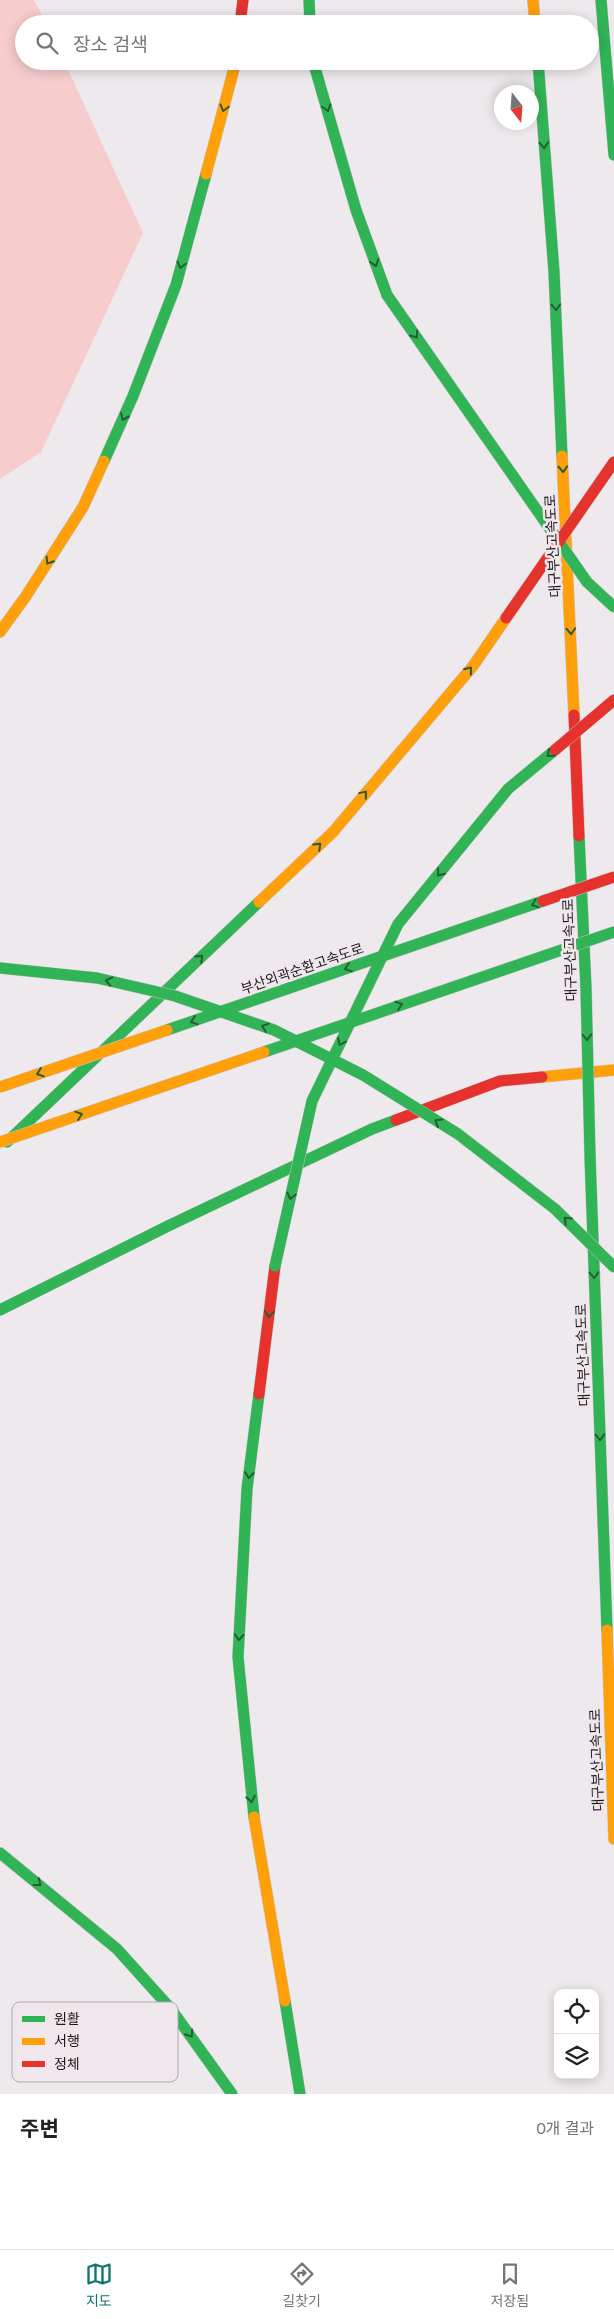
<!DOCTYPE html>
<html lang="ko">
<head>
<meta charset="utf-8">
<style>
	body { margin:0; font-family:Lato,"Noto Sans KR",sans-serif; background:#f6f6f6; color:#222 }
	.controls { position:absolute; right:15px; bottom:15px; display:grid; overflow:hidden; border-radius:10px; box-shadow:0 2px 12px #0003 }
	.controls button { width:45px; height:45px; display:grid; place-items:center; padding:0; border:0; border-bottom:1px solid #e0e0e0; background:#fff; color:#222; font:25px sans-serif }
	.compass { position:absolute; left:494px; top:85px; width:45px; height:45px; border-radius:50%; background:#fff; box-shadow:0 2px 12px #0003; rotate:163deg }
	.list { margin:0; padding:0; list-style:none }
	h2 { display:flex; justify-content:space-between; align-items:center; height:65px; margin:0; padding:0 20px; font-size:21px }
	h2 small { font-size:16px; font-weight:400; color:#767676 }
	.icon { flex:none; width:28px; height:28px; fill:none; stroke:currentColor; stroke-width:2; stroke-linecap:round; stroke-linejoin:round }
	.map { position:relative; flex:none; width:614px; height:2094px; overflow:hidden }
	.search { position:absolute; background:#fff; box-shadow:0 2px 12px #0003; left:15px; right:15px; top:15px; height:55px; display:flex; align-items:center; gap:12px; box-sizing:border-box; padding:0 18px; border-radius:28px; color:#767676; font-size:19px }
	.sheet { height:155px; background:#fff }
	nav { display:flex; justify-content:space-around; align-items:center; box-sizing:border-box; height:70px; border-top:1px solid #e0e0e0; background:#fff; font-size:14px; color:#767676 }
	nav a { display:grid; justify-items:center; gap:2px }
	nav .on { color:#0f766e }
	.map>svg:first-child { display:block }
	.green { fill:#f6cccc }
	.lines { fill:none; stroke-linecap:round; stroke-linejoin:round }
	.fast-casing { stroke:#cac6c8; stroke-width:12 }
	.slow-casing { stroke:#cac6c8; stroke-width:12 }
	.jam-casing { stroke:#cac6c8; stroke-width:12 }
	.fast { stroke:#30b455; stroke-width:11 }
	.slow { stroke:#ff9f0a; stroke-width:11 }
	.jam { stroke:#e5322d; stroke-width:11 }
	.fast-bridge-casing { stroke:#cac6c8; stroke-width:12; stroke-linecap:butt }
	.slow-bridge-casing { stroke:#cac6c8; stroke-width:12; stroke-linecap:butt }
	.jam-bridge-casing { stroke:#cac6c8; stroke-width:12; stroke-linecap:butt }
	.fast-bridge { stroke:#30b455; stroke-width:11 }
	.slow-bridge { stroke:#ff9f0a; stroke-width:11 }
	.jam-bridge { stroke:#e5322d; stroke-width:11 }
	.oneway { stroke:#245e34 }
	.labels { text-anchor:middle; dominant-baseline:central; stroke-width:5; stroke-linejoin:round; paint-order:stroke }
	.street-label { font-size:14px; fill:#1a1719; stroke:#f0e7ec }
	.key { fill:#f0e7ec; stroke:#b0a9ad; stroke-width:1 }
	.key-label { font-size:14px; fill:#1a1719 }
</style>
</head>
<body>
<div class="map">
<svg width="614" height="2094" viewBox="0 0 614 2094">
	<rect width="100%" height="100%" fill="#eee9ec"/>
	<path class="green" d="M0,0h34l13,24h-23v37h40l79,172 -102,219 -41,27z"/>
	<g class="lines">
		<defs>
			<g id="fast">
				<path d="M309,0l1,24"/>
				<path d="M601,0l13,155"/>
				<path d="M313,61l43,149 31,85"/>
				<path d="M538,61l16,211 8,184"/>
				<path d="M104,461l29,-65 43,-111 30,-111"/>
				<path d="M579,836l7,152"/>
				<path d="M7,1142l252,-240"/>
				<path d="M590,1156l17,474"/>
				<path d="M0,1310l168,-84 204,-97 24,-9"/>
				<path d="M254,1817l-16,-160 9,-168 12,-95"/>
				<path d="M0,1853l117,96 54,60 61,85"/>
				<path d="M285,2001l15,93"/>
			</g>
			<g id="slow">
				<path d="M533,0l2,24"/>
				<path d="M206,174l30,-113"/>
				<path d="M562,456l12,259"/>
				<path d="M0,632l26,-36 57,-89 21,-46"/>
				<path d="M259,902l74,-70"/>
				<path d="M542,1077l72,-7"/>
				<path d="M607,1630l7,209"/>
				<path d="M254,1817l31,184"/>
			</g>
			<g id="jam">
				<path d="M240,24l3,-24"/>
				<path d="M574,715l5,121"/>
				<path d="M396,1120l104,-39 42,-4"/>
				<path d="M259,1394l16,-128"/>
			</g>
		</defs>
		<use href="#fast" class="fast-casing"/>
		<use href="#slow" class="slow-casing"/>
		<use href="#jam" class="jam-casing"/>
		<use href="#fast" class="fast"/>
		<use href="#slow" class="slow"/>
		<use href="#jam" class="jam"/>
		<defs>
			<g id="fast-bridge">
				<path d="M387,295l200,287 27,25"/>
				<path d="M0,968l97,10 78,18 99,34 89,45 95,59 97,75 59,58"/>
				<path d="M586,988l4,168"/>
				<path d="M167,1030l376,-129"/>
				<path d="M264,1052l350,-120"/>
				<path d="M275,1266l37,-165 86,-177 110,-135 47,-39"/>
			</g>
			<g id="slow-bridge">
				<path d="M333,832l140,-166 33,-48"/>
				<path d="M0,1087l167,-57"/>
				<path d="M0,1142l264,-90"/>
			</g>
			<g id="jam-bridge">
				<path d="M506,618l108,-156"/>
				<path d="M555,750l59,-50"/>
				<path d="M543,901l71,-24"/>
			</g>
		</defs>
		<use href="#fast-bridge" class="fast-bridge-casing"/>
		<use href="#slow-bridge" class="slow-bridge-casing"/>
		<use href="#jam-bridge" class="jam-bridge-casing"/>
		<use href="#fast-bridge" class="fast-bridge"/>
		<use href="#slow-bridge" class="slow-bridge"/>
		<use href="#jam-bridge" class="jam-bridge"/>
	</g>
	<defs><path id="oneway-chevron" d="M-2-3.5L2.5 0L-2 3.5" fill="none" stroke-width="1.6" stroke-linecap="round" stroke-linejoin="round" transform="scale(1.25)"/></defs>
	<g class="oneway">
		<use href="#oneway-chevron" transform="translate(224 108) rotate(105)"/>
		<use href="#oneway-chevron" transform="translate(327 108) rotate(74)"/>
		<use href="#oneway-chevron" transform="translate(544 145) rotate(86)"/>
		<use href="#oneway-chevron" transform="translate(375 263) rotate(70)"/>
		<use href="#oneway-chevron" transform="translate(181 265) rotate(105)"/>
		<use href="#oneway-chevron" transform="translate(556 307) rotate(87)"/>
		<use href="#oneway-chevron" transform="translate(415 335) rotate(55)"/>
		<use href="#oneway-chevron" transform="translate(124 417) rotate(114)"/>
		<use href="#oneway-chevron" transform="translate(563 469) rotate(87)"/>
		<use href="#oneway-chevron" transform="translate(49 561) rotate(122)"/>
		<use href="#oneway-chevron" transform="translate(571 631) rotate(87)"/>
		<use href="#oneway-chevron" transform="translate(469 670) rotate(-51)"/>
		<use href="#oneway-chevron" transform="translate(550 754) rotate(140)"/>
		<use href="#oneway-chevron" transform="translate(364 794) rotate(-50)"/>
		<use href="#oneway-chevron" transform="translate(318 846) rotate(-44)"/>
		<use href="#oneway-chevron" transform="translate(440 873) rotate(129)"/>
		<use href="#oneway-chevron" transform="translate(535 904) rotate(161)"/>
		<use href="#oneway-chevron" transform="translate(200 958) rotate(-44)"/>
		<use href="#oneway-chevron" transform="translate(348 968) rotate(161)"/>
		<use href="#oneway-chevron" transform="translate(109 981) rotate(-167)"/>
		<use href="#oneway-chevron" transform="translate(399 1005) rotate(-19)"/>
		<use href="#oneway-chevron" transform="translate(194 1021) rotate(161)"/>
		<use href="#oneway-chevron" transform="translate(265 1027) rotate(-161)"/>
		<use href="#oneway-chevron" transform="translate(587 1037) rotate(89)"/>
		<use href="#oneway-chevron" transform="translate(341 1042) rotate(116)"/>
		<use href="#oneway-chevron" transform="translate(40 1073) rotate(161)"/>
		<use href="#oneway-chevron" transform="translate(79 1115) rotate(-19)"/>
		<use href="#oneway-chevron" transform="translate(438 1122) rotate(-148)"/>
		<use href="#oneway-chevron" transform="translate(291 1196) rotate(103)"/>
		<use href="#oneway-chevron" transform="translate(567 1220) rotate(-136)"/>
		<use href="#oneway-chevron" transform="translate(594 1275) rotate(88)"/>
		<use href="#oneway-chevron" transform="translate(269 1314) rotate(97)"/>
		<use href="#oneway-chevron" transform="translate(600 1437) rotate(88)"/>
		<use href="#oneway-chevron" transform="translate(249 1475) rotate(97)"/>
		<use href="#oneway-chevron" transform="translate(239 1637) rotate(93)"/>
		<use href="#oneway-chevron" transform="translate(251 1799) rotate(81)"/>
		<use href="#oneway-chevron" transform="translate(38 1883) rotate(38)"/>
		<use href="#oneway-chevron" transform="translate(190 2034) rotate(55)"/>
	</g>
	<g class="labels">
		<g class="street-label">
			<text transform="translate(552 546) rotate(-93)">대구부산고속도로</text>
			<text transform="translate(569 950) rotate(-92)">대구부산고속도로</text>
			<text transform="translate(302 968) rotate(-19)">부산외곽순환고속도로</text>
			<text transform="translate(582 1355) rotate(-92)">대구부산고속도로</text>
			<text transform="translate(596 1760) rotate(-92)">대구부산고속도로</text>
		</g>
	</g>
	<rect x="12" y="2002" width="166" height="80" rx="8" class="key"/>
	<rect x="22" y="2016" width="23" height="6" fill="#30b455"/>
	<rect x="22" y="2038" width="23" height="7" fill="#ff9f0a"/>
	<rect x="22" y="2061" width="23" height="6" fill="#e5322d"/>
	<g class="key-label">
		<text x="54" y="2024">원활</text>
		<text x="54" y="2046">서행</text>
		<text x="54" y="2069">정체</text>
	</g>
</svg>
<div class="controls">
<button><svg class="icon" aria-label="locate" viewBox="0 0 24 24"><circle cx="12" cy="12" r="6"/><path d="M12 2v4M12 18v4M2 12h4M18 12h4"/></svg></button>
<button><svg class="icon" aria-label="layers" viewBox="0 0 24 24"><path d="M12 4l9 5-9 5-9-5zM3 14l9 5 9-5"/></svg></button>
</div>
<svg class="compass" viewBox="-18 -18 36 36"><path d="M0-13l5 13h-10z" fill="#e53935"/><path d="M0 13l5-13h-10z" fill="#767676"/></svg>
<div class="search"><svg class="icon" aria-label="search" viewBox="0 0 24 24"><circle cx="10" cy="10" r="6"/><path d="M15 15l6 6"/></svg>장소 검색</div>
</div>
<section class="sheet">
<h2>주변<small>0개 결과</small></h2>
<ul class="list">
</ul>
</section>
<nav>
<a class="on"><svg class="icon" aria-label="map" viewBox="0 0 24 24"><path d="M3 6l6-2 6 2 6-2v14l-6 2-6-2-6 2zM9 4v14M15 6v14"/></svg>지도</a>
<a><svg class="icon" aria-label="directions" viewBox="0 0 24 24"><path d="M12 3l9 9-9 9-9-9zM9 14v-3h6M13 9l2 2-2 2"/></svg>길찾기</a>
<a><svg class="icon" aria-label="saved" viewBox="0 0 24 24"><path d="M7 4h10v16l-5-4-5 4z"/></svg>저장됨</a>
</nav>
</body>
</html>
